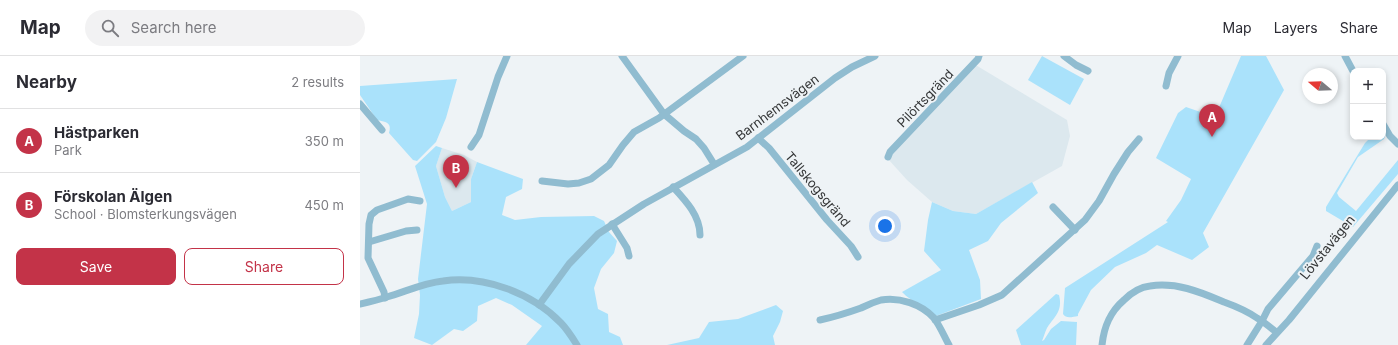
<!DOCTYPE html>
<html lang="en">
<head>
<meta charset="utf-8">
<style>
	body { margin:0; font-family:Inter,sans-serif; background:#f2f2f3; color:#2b2b33 }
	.controls { position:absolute; right:12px; top:12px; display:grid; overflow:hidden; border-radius:8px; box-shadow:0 2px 6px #0003 }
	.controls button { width:36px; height:36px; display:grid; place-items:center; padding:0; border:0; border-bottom:1px solid #e1e1e2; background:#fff; color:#2b2b33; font:20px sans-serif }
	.compass { position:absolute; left:942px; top:12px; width:36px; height:36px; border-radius:50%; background:#fff; box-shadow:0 2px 6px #0003; rotate:289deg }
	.you { position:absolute; left:525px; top:170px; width:14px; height:14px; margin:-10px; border:3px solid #fff; border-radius:50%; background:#1a73e8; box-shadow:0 0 0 6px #1a73e833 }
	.badge { display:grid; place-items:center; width:26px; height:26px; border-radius:50%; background:#c33348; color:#fff; font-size:13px; font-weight:700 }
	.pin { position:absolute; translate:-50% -33px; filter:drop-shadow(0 1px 2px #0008) }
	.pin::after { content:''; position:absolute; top:21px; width:14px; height:12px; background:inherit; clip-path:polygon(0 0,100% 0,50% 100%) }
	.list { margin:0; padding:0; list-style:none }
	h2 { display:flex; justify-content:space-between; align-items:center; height:52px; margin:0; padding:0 16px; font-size:17px }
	h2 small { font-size:13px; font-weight:400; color:#7c7c81 }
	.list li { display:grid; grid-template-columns:26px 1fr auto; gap:12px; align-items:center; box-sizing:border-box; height:64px; padding:0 16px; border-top:1px solid #e1e1e2 }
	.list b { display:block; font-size:15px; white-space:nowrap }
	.list p { margin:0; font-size:13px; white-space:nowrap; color:#7c7c81 }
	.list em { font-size:13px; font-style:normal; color:#7c7c81 }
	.actions { display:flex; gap:8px; padding:12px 16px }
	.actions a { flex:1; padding:9px 0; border:1px solid #c33348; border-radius:8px; text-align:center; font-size:14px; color:#c33348 }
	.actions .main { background:#c33348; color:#fff }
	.icon { flex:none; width:22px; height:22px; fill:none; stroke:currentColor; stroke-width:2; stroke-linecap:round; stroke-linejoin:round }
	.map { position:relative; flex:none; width:1038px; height:289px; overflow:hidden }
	header { display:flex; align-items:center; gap:24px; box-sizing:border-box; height:56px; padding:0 20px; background:#fff; border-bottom:1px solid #e1e1e2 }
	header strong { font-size:19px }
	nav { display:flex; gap:22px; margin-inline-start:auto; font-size:14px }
	.search { width:280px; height:36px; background:#f2f2f3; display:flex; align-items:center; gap:10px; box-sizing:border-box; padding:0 14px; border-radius:22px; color:#7c7c81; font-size:15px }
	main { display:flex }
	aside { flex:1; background:#fff }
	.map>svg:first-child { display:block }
	.built { fill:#dce8ee }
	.green { fill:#aae2fb }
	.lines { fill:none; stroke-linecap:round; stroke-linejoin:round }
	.minor { stroke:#90bcd0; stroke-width:7 }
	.labels { text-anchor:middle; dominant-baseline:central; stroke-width:4; stroke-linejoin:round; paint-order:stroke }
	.street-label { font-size:13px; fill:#333536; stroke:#eef3f6 }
</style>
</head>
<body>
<header>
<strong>Map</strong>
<div class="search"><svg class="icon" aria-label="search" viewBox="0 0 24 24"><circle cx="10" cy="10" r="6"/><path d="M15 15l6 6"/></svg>Search here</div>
<nav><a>Map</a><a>Layers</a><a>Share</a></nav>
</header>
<main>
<aside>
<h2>Nearby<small>2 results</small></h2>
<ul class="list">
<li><span class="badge">A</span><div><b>Hästparken</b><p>Park</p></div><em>350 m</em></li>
<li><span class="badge">B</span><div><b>Förskolan Älgen</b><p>School · Blomsterkungsvägen</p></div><em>450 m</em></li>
</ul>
<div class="actions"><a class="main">Save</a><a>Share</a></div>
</aside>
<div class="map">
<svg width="1038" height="289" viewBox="0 0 1038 289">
	<rect width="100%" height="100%" fill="#eef3f6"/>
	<g class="built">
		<path d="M614,8l93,56 3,16 -8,30 -86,48 -23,-3 -21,-9 -25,-22 -19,-21z"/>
		<path d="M82,92l22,7 13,7 -6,17v23l-19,9 -7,-14 -9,-31z"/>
	</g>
	<g class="green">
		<path d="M682,0l42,23 -14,26 -42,-25z"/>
		<path d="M881,0h25l18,34 -81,143 6,14 -17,13 -35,-15 -11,8 -31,14 -24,23 -13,24v2c-6,1 -12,3 -15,-2l2,-26 103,-66 -2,-1 15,-21 10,-21 -35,-21 22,-45 8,-6 29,10z"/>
		<path d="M97,23l-11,39 -10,24 -19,19 -4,-1 -24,-27c3,-10 -2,-11 -12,-13l-17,-25v-9z"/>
		<path d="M1023,76l2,4 -1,3 -26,18 -21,36 2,4 17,14 42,-51v14l-45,53 -27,-16v-4l39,-64 6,-6h12z"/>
		<path d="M76,90l6,2 -6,18 9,31 7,14 19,-9v-23l6,-17 46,17 -1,10 -16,8 -4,18 13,5 26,-3 53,-1 10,5 5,11 8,9 -3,12 -13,16 -7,19 4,21 10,5 1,18 11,5 3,8h-97l16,-19 -30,-21 -16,-7 -18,8 -1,15 -14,10 -9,-2 -22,16 -18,-7 5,-24 1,-19 -2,-16 9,-75 -12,-38z"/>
		<path d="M672,126l6,11 -37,30 -13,18 -19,9 11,30 1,19 -45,17c-11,-11 -24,-13 -34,-24l39,-22 -17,-19 4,-31 4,-18 21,9 23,3z"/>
		<path d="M696,238l3,1c4,16 -4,21 -12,33 -2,4 -3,8 -5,13l2,-1 7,-11 10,-8 16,1 -1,23h-55l-5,-15z"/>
		<path d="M416,249l7,6 -3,11 -7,14 2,9h-108l32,-7 10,-16 29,-3z"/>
	</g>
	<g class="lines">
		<g class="minor">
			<path d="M262,0l42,58 20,17 12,8 8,9 10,16"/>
			<path d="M704,0l12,9 12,6"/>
			<path d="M985,0l8,15"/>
			<path d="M806,30l3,-13 9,-17"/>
			<path d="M0,48l22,26"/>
			<path d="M1023,68l7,12 8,8"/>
			<path d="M398,82l11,10 58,72 24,26 7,11"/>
			<path d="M111,91l8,-12 19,-58 9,-21"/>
			<path d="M528,101l2,-5 88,-93 1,-3"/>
			<path d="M182,125l26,3 11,-1 12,-4 18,-14 14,-20 11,-13 25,-14 84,-62"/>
			<path d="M313,131c13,14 27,29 27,48"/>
			<path d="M693,151l22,23"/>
			<path d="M252,168l15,24 2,8"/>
			<path d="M9,186l37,-11 11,-1"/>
			<path d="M25,242l-1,-6 -16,-34 1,-34 2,-9 6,-5 31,-11 12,2"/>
			<path d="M0,248c9,-2 18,-4 27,-7 18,-5 36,-14 56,-16 41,-6 89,12 118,42 6,6 11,14 16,22"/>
			<path d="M179,249l30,-41 29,-30 46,-30 103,-57 88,-69 17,-11 23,-11"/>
			<path d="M460,264c14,-3 27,-7 41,-12 6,-3 13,-6 20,-8 19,-3 40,4 53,18 6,8 10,18 15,27"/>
			<path d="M575,264l44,-15 23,-10 83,-75 14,-19 15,-27 14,-22 11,-13"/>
			<path d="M742,289c2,-19 8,-33 22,-45 7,-7 17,-13 26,-14 27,-4 50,6 74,16 11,4 23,9 33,16 7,4 13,9 19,14"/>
			<path d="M887,289l15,-24 6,-12 45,-53 4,-10"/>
			<path d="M906,289l23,-25 109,-135"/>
		</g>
	</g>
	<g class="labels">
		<g class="street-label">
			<text transform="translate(565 42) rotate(-46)">Pilörtsgränd</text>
			<text transform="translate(417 51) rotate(-37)">Barnhemsvägen</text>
			<text transform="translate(458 133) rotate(50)">Tallskogsgränd</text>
			<text transform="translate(967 191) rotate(-51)">Lövstavägen</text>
		</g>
	</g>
</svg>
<div class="controls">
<button>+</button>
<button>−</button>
</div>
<svg class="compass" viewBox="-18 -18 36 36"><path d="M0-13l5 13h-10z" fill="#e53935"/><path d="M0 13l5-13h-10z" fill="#7c7c81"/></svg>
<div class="you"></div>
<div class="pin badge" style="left:852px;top:81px">A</div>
<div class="pin badge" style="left:96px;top:132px">B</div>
</div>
</main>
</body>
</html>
